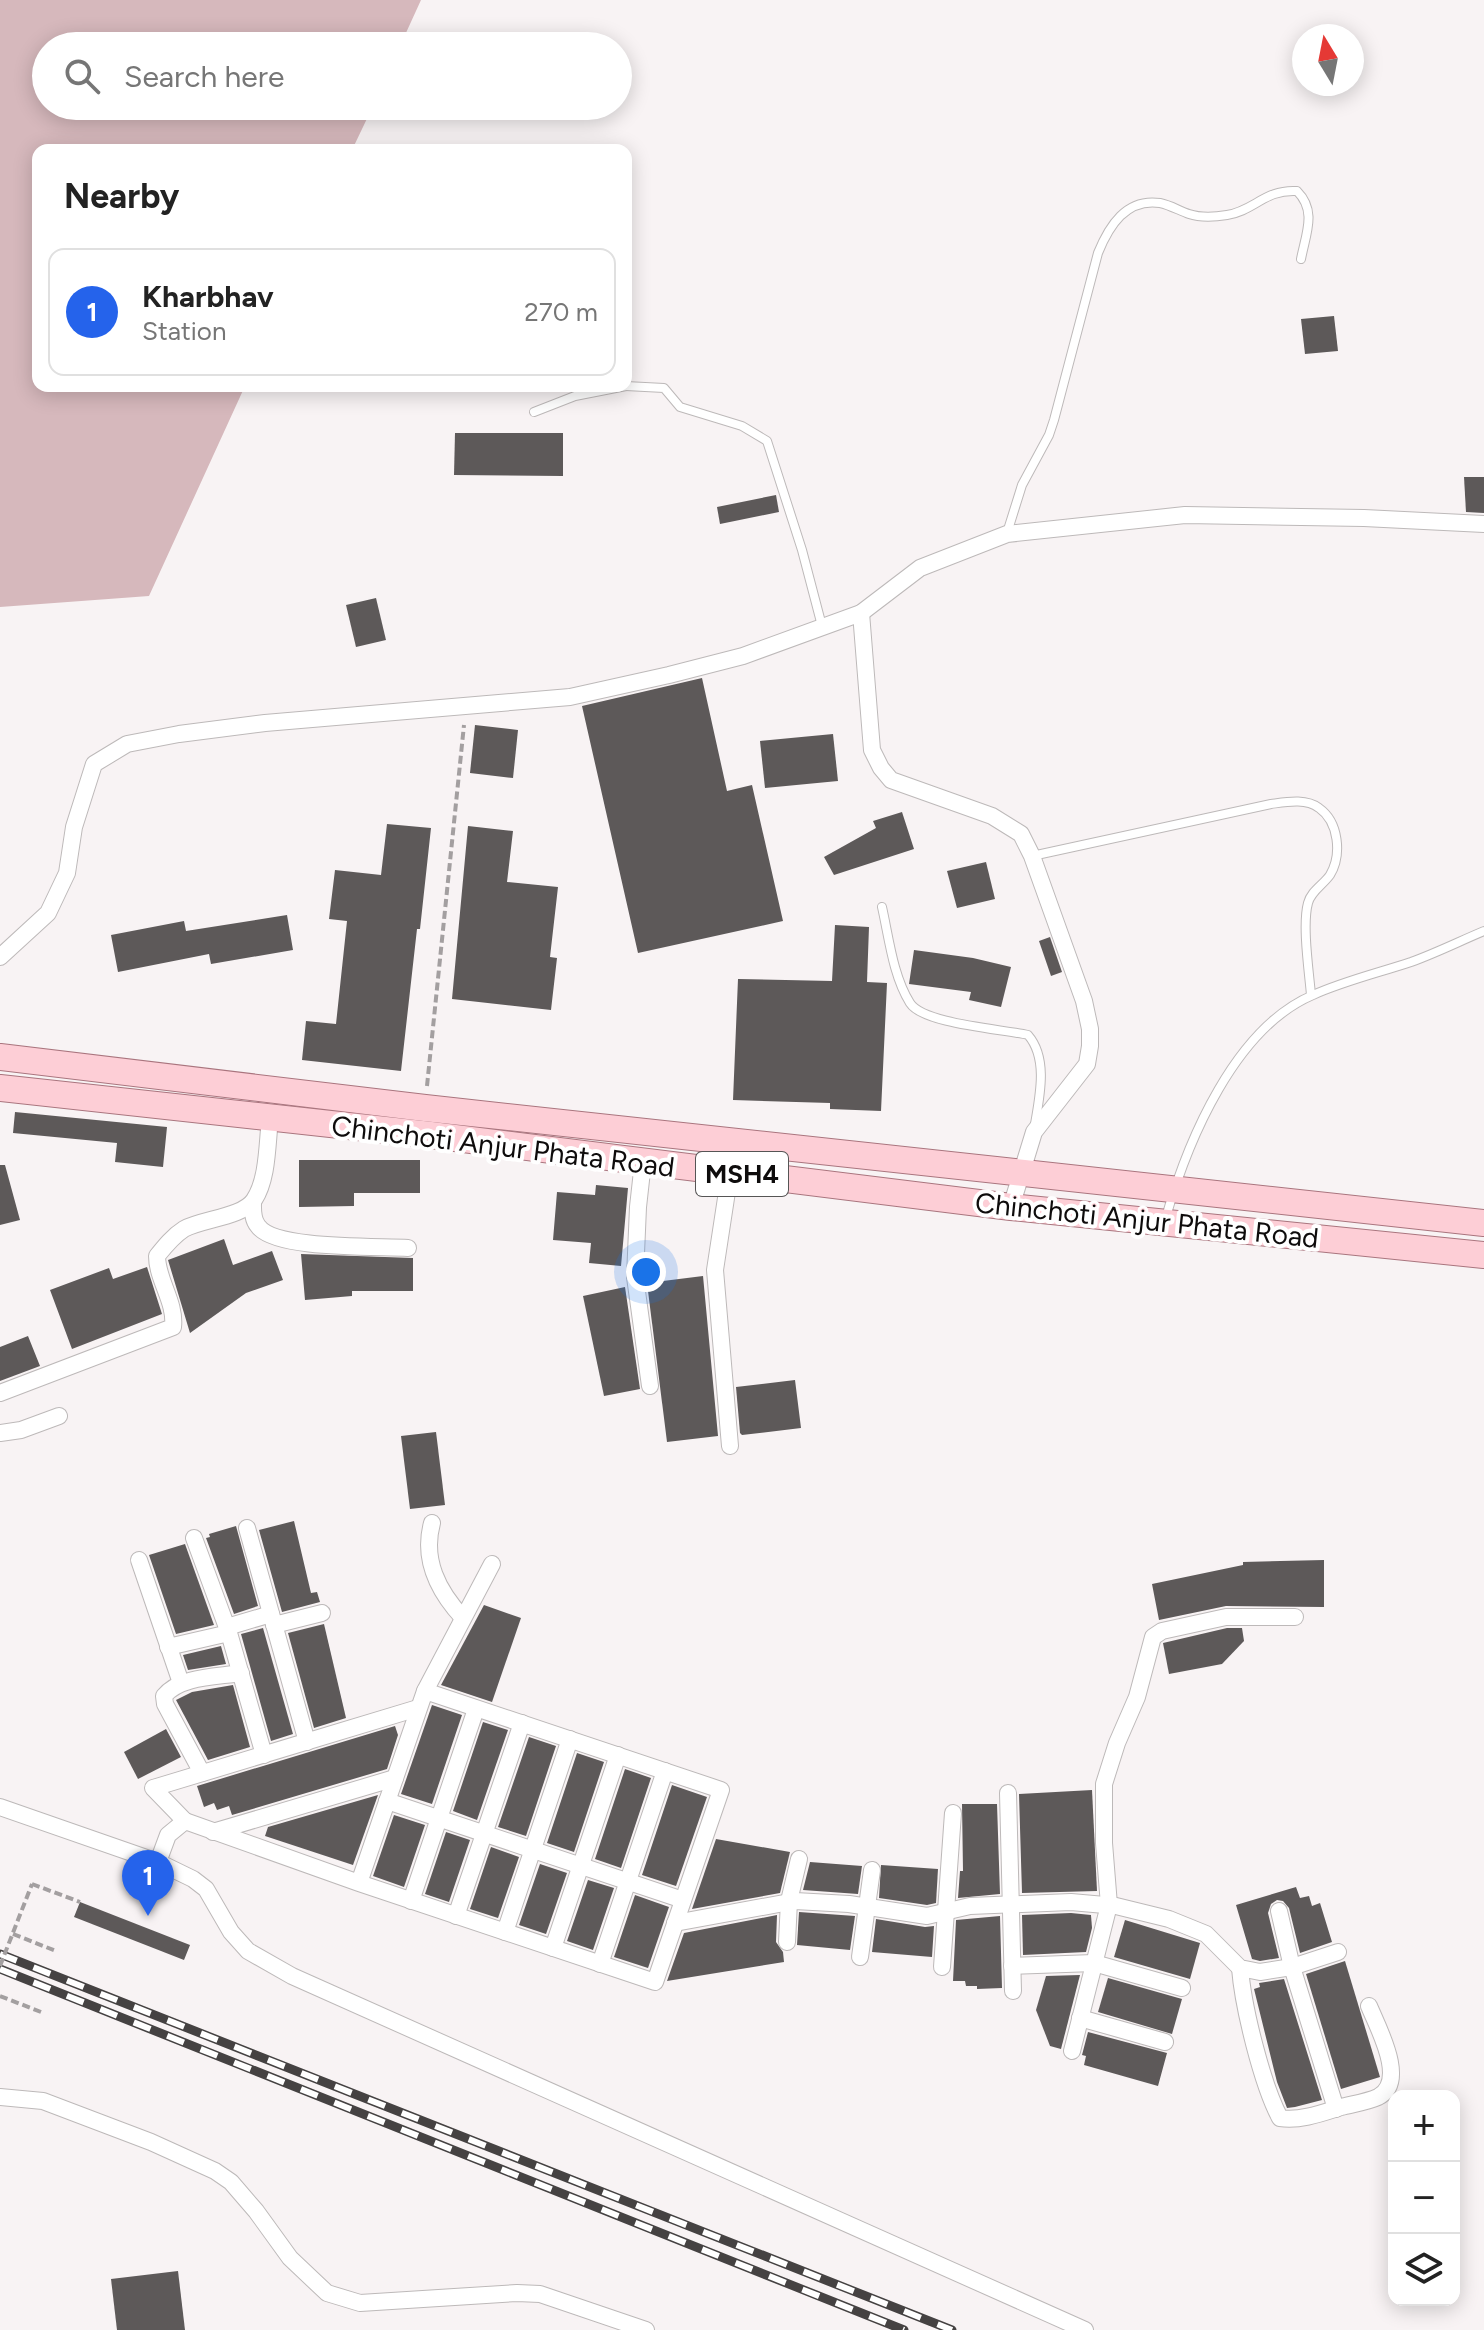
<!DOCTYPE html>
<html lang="en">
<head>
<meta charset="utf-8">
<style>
	body { margin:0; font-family:Figtree,sans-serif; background:#f6f6f6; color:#222 }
	.controls { position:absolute; right:24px; bottom:24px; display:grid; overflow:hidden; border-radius:16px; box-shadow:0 4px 20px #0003 }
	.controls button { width:72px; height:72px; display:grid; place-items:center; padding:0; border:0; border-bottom:2px solid #e0e0e0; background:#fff; color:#222; font:40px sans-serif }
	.compass { position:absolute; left:1292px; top:24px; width:72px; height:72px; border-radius:50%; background:#fff; box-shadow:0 4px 20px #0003; rotate:350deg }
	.you { position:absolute; left:646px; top:1272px; width:28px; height:28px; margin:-20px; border:6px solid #fff; border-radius:50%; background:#1a73e8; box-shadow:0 0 0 12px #1a73e833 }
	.badge { display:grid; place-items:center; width:52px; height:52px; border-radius:50%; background:#2563eb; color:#fff; font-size:26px; font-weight:700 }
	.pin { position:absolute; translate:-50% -66px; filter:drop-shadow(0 2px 4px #0008) }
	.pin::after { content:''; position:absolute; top:42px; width:28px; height:24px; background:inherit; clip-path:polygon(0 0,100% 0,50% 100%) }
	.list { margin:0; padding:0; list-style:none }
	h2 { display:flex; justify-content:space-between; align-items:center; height:104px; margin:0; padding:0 32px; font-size:34px }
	h2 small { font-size:26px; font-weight:400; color:#767676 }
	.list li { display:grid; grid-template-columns:52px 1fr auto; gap:24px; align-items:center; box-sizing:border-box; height:128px; margin:0 16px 16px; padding:0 16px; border:2px solid #e0e0e0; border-radius:16px }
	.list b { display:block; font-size:30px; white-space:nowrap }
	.list p { margin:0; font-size:26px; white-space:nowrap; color:#767676 }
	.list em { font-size:26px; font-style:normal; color:#767676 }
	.icon { flex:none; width:44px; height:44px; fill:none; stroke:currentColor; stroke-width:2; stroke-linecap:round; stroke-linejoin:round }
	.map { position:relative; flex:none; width:1484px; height:2330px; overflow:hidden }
	.search { position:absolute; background:#fff; box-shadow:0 4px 20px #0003; left:32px; top:32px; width:600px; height:88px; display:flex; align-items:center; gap:20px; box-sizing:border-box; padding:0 28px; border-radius:44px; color:#767676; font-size:30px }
	.panel { position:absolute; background:#fff; box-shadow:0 4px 20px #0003; left:32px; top:144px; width:600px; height:248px; border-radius:16px }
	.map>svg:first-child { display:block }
	.green { fill:#d6b8bc }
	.building { fill:#5d5959 }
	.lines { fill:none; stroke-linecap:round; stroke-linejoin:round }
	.lane-casing { stroke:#bdb9b9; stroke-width:10 }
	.street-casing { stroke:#bdb9b9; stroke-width:18 }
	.primary-casing { stroke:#a9757e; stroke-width:28 }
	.path { stroke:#a39fa0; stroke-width:4; stroke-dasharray:8 4; stroke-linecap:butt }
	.lane { stroke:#fff; stroke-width:8 }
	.street { stroke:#fff; stroke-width:16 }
	.primary { stroke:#fdced6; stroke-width:26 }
	.rail-casing { stroke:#454242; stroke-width:9 }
	.rail { stroke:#fff; stroke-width:6; stroke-dasharray:18; stroke-linecap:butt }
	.path-bridge { stroke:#a39fa0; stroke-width:4; stroke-dasharray:8 4; stroke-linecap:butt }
	.labels { text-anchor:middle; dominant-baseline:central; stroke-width:8; stroke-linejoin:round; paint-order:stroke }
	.shield { fill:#fff; stroke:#565555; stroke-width:2 }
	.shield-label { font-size:26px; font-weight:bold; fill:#0e0c0c }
	.street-label { font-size:28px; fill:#0e0c0c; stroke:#fff }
</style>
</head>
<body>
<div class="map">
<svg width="1484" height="2330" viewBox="0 0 1484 2330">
	<rect width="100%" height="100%" fill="#f8f3f4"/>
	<path class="green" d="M0,0h421l-21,46h-354v60h327l-21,44h-314v236h207l-96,210 -149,11z"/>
	<g class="building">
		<path d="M1334,316l4,35 -33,3 -4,-35z"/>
		<path d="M455,433h108v43l-109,-1z"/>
		<path d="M1464,477h20v36l-18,-1z"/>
		<path d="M776,495l3,17 -59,12 -3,-17z"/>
		<path d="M376,598l10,42 -30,7 -10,-42z"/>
		<path d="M702,678l25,113 25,-6 31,136 -145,32 -56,-247z"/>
		<path d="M475,725l43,5 -5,48 -43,-5z"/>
		<path d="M833,734l5,47 -73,7 -5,-47z"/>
		<path d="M902,812l12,37 -80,26 -10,-18 52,-29 -3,-7z"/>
		<path d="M387,824l44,4 -11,101h-3l-16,142 -99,-11 4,-39 30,3 11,-103 -18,-2 6,-49 46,5z"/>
		<path d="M468,826l45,5 -6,51 51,5 -8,70 7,1 -6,52 -99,-11z"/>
		<path d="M986,862l9,37 -38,9 -10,-37z"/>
		<path d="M287,915l6,35 -82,14 -2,-10 -91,18 -7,-37 73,-14 2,10z"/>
		<path d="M835,925l34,2 -2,55 20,1 -6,128 -51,-2v-6l-97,-3 5,-121 94,2z"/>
		<path d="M1050,937l12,35 -11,4 -12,-35z"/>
		<path d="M914,950l59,8 38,9 -10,40 -32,-7 2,-8 -62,-8z"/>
		<path d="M15,1112l152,15 -4,40 -48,-5 2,-19 -104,-10z"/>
		<path d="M299,1160h121v33h-66v13l-55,1z"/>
		<path d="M0,1165h5l15,55 -20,5z"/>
		<path d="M596,1185l32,3 -7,78 -32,-3 2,-20 -38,-3 4,-48 38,3z"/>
		<path d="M224,1239l9,26 39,-14 11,29 -37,13 -56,40 -22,-73z"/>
		<path d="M301,1254l112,4v33h-61v5l-47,4z"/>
		<path d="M147,1267l15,47 -90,35 -22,-59 59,-22 4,11z"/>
		<path d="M703,1276l15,160 -51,6 -20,-159z"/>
		<path d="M625,1287l15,102 -36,7 -21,-100z"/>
		<path d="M28,1336l12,30 -40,15v-34z"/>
		<path d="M795,1380l6,48 -59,7 -2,-2 -4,-46z"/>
		<path d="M436,1432l9,73 -35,4 -9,-73z"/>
		<path d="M294,1521l17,72 6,-1 3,10 -38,10 -23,-82z"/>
		<path d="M236,1526l22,80 -24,8 -28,-76 4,-1 -1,-3z"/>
		<path d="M185,1544l29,81 -38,9 -27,-79z"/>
		<path d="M1324,1560v47l-98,-1 -67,14 -7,-36 91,-19v-3z"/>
		<path d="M484,1605l37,13 -29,84 -51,-17z"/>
		<path d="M324,1624l22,94 -32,10 -26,-95z"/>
		<path d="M263,1628l30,106 -22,7 -30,-107z"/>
		<path d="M1227,1628h15l2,13 -22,23 -53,10 -6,-31z"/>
		<path d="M221,1646l5,18 -38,6 -5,-15z"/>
		<path d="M233,1685l17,62 -42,13 -32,-60 16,-8z"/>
		<path d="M432,1705l30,10 -30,89 -31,-10z"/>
		<path d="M483,1722l25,8 -31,90 -24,-9z"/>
		<path d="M395,1726l3,9 -11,34 -155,46 -3,-9 -12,4 -3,-7 -10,4 -7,-21z"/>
		<path d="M166,1729l15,28 -43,22 -14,-27z"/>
		<path d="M529,1737l27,9 -30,90 -28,-9z"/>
		<path d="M577,1753l27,9 -30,90 -27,-9z"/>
		<path d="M625,1769l26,9 -30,90 -26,-9z"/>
		<path d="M672,1785l35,12 -31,89 -34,-11z"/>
		<path d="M1092,1790l5,101 -75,2 -3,-99z"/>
		<path d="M378,1795l-25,70 -88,-29 3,-9z"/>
		<path d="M962,1804h35l3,90 -42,4 2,-27h3z"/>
		<path d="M394,1815l31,10 -21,62 -31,-11z"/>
		<path d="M446,1832l24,8 -21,62 -24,-8z"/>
		<path d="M716,1839l74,13 -10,41 -88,16z"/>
		<path d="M491,1847l28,10 -21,61 -28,-9z"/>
		<path d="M810,1862l52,4 -4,28 -55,-4z"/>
		<path d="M540,1864l27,9 -21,61 -27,-9z"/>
		<path d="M881,1865l57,4 -2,34 -9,2 -48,-7z"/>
		<path d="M588,1880l26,8 -21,62 -26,-9z"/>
		<path d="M1296,1887l4,11 9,-2 3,10 8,-3 12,39 -32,11 -11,-45 -6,-7 -6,-1 -6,4 -3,9 11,45 -19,3 -8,-2 -16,-54z"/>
		<path d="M635,1895l34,12 -21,61 -34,-11z"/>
		<path d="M80,1902l110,43 -6,15 -110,-43z"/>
		<path d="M799,1912l56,4 -5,34 -53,-5z"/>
		<path d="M1071,1913l20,2 1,13 -6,24 -63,3 -1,-40z"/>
		<path d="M777,1915l-1,27 7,10 1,10 -117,19 17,-48z"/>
		<path d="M1000,1916l2,72 -25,1v-3h-11l-1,-5h-12l3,-61z"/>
		<path d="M876,1919l49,8 9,-1 -2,31 -60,-5z"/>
		<path d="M1125,1920l75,23 -10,36 -76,-22z"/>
		<path d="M1345,1961l35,116 -39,12 -35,-115z"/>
		<path d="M1080,1975l-19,74 -11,-3 -14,-36 10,-34z"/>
		<path d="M1108,1978l74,21 -10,35 -74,-22z"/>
		<path d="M1284,1979l38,121 -27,7 -8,1 -10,-26 -23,-93 6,-2 -1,-4z"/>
		<path d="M1088,2032l79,21 -9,33 -74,-21 2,-9 -4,-1z"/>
		<path d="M178,2271l7,59h-68l-6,-51z"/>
	</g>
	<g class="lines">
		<defs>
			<g id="lane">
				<path d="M626,386l38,2 16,19 62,19 25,15 35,109 20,76"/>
				<path d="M534,412l41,-16 51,-10"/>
				<path d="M1007,533l15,-48 27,-50 5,-15 44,-167c11,-27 28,-55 62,-50 10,2 20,8 29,11 12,4 26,3 38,1 27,-4 38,-26 70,-24 20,20 9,42 4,68"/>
				<path d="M1032,856l239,-52c15,-2 35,-6 48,4 20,14 23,47 11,67 -7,10 -19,16 -22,28 -6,22 1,68 3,92"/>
				<path d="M882,907c7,31 11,69 28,96 13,21 92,26 118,32 20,23 12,60 7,89"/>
				<path d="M1166,1217c22,-77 69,-189 147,-222 31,-14 65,-22 98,-33 25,-9 49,-21 73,-31"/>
			</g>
			<g id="street">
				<path d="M861,613l11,137 9,18 10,12 101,36 29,18 11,22 52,145 6,28v17l-3,18 -53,68 -23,75"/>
				<path d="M0,957l48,-44 19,-40 7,-46 20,-63 33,-20 52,-10 86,-11 305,-26 99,-22 74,-19 118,-43 59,-45 87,-34 178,-19 179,3 120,6"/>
				<path d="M643,1162l-5,45 -3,70 15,109"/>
				<path d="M253,1202c0,8 -1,17 5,24 16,24 120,20 150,22"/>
				<path d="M0,1393l173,-66c3,-25 -16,-47 -16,-71 8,-10 16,-20 27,-27 18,-10 59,-12 70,-29 14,-21 13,-56 16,-81"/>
				<path d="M0,1433l21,-3 38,-14"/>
				<path d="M730,1446l-15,-176 15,-98"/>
				<path d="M432,1523c-10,37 6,68 31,95"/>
				<path d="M247,1528l60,214"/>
				<path d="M194,1538l35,95 35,122"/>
				<path d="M139,1560l42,123"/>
				<path d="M274,1625l48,-12"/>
				<path d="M227,1627l44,-13"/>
				<path d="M168,1647l61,-14"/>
				<path d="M425,1691l67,-127"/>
				<path d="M202,1773l-37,-69 -1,-8c16,-20 53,-19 77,-23"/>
				<path d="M1008,1793l5,198"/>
				<path d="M387,1801l296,99"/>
				<path d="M0,1807l158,55 35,17 13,10 25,43 17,19 44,25 793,354"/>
				<path d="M185,1821l-32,-33 265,-80"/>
				<path d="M213,1832l182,-54"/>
				<path d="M158,1862l10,-27 17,-14 174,62 296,99 66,-192 -296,-99 -66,192"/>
				<path d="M411,1901l65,-192"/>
				<path d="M1279,1911l13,56 44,142"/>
				<path d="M456,1916l66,-193"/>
				<path d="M675,1923l120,-22 54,3 78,12 43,-10 101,-4 45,4 53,13 37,15 34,34 20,4 32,-5 46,-15"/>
				<path d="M505,1932l65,-193"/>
				<path d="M787,1942l2,-41 10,-42"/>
				<path d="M553,1948l65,-193"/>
				<path d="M860,1957l12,-87"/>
				<path d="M600,1964l65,-193"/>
				<path d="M1012,1966l82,-3 88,25"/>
				<path d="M942,1967l11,-154"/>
				<path d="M1240,1968c3,39 22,116 40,150 21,3 42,-5 61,-11 12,-3 26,-5 37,-10 30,-15 0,-69 -9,-91"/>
				<path d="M1080,2018l85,24"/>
				<path d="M1072,2051l37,-146 -5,-62v-59l13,-41 20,-46 16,-60 9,-6 64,-14h69"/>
				<path d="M0,2097l43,4 108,41 64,29 16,11 25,29 34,47 37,35 33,10 157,-10 23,1 106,36"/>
			</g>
			<g id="primary">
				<path d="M0,1057l425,51 1059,115"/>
				<path d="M0,1088l431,47 580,72 473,48"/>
			</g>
		</defs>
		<use href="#lane" class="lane-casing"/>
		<use href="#street" class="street-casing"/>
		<use href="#primary" class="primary-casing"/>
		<g class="path">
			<path d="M427,1086l37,-361"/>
			<path d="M32,1884l48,18"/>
			<path d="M13,1934l43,17"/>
			<path d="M0,1996l41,16"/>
		</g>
		<use href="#lane" class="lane"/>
		<use href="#street" class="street"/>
		<use href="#primary" class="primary"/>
		<defs>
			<g id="rail">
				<path d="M0,1954l952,376"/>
				<path d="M0,1969l904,361"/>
			</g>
		</defs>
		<use href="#rail" class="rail-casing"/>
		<use href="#rail" class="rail"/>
		<path class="path-bridge" d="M0,1966l32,-82"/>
	</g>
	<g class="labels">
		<rect class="shield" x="696" y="1152" width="92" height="44" rx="6"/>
		<g class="shield-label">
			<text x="742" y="1174">MSH4</text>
		</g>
		<g class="street-label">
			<text transform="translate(503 1146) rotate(7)">Chinchoti Anjur Phata Road</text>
			<text transform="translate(1147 1220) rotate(6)">Chinchoti Anjur Phata Road</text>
		</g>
	</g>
</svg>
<div class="controls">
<button>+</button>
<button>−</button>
<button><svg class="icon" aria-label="layers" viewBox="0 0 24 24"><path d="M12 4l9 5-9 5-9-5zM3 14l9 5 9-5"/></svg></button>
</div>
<svg class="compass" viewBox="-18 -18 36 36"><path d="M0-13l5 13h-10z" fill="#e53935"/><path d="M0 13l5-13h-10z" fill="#767676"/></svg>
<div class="you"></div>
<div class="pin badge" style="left:148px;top:1916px">1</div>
<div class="search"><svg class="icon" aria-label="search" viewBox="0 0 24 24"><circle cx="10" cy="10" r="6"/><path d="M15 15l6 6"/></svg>Search here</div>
<section class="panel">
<h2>Nearby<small></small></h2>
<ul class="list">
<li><span class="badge">1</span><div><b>Kharbhav</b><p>Station</p></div><em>270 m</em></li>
</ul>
</section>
</div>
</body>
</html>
